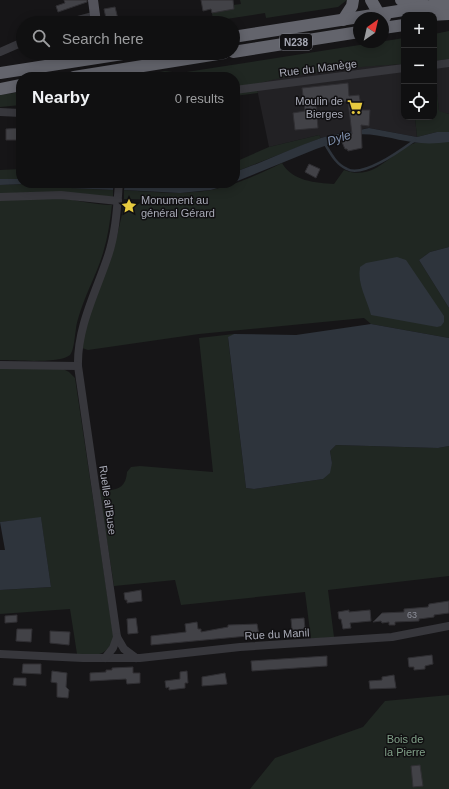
<!DOCTYPE html>
<html lang="en">
<head>
<meta charset="utf-8">
<style>
	body { margin:0; font-family:Arial,sans-serif; background:#1e1e1f; color:#f1f3f6 }
	.controls { position:absolute; right:12px; top:12px; display:grid; overflow:hidden; border-radius:8px; box-shadow:0 2px 10px #0003 }
	.controls button { width:36px; height:36px; display:grid; place-items:center; padding:0; border:0; border-bottom:1px solid #303031; background:#101011; color:#f1f3f6; font:20px sans-serif }
	.compass { position:absolute; left:353px; top:12px; width:36px; height:36px; border-radius:50%; background:#101011; box-shadow:0 2px 10px #0003; rotate:34deg }
	.list { margin:0; padding:0; list-style:none }
	h2 { display:flex; justify-content:space-between; align-items:center; height:52px; margin:0; padding:0 16px; font-size:17px }
	h2 small { font-size:13px; font-weight:400; color:#9c9d9f }
	.icon { flex:none; width:22px; height:22px; fill:none; stroke:currentColor; stroke-width:2; stroke-linecap:round; stroke-linejoin:round }
	.map { position:relative; flex:none; width:449px; height:789px; overflow:hidden }
	.search { position:absolute; background:#101011; box-shadow:0 2px 10px #0003; left:16px; top:16px; width:224px; height:44px; display:flex; align-items:center; gap:10px; box-sizing:border-box; padding:0 14px; border-radius:22px; color:#9c9d9f; font-size:15px }
	.panel { position:absolute; background:#101011; box-shadow:0 2px 10px #0003; left:16px; top:72px; width:224px; height:116px; border-radius:16px }
	.map>svg:first-child { display:block }
	.built { fill:#222124 }
	.green { fill:#202722 }
	.water { fill:#2e343c }
	.lines { fill:none; stroke-linecap:round; stroke-linejoin:round }
	.stream { stroke:#2e343c; stroke-width:2.5 }
	.building { fill:#424247; stroke:#302f33 }
	.minor { stroke:#37373c; stroke-width:8 }
	.major { stroke:#53535b; stroke-width:10 }
	.highway { stroke:#63646c; stroke-width:12 }
	.labels { text-anchor:middle; dominant-baseline:central; stroke-width:3; stroke-linejoin:round; paint-order:stroke }
	.number-label { font-size:9px; fill:#8e909a }
	.shield { fill:#111012; stroke:#7b7c85; stroke-width:1 }
	.shield-label { font-size:10px; font-weight:bold; fill:#a8aab6 }
	.street-label { font-size:11px; fill:#a8aab6; stroke:#111012 }
	.poi-label { font-size:11px; fill:#a8aab6; stroke:#111012; text-anchor:end }
	.park-label { font-size:11px; fill:#80a088; stroke:#111012 }
	.water-label { font-size:12px; font-style:italic; fill:#8192af; stroke:#111012 }
</style>
</head>
<body>
<div class="map">
<svg width="449" height="789" viewBox="0 0 449 789">
	<rect width="100%" height="100%" fill="#161517"/>
	<g class="built">
		<path d="M449,59v55l-10,-2 -5,-48z"/>
		<path d="M404,64v53h11l2,20 -48,-9 -25,4 -23,6 -2,-3 -50,12 -13,-63 33,-9 55,-8z"/>
	</g>
	<g class="green">
		<path d="M240,0h107l-9,7 -72,11 -1,-5 -52,8 -1,-8 22,-4 -1,-4 8,-1z"/>
		<path d="M449,31v28l-15,2v-27z"/>
		<path d="M404,38v26c-50,3 -99,7 -148,20l2,9 -23,3v-19h-102l32,-6 15,2z"/>
		<path d="M434,64l5,47 10,3v18h-12l-20,5 -2,-20h19z"/>
		<path d="M21,92v13l-21,2v-12z"/>
		<path d="M319,135l2,3 -86,34v-10l34,-15z"/>
		<path d="M449,142v105l-19,5 -11,8 30,48v30l-78,-14 -7,-6 -165,16 -111,16 -6,-2 2,-17 33,-95 7,-30 7,-3 38,1 4,-4 -49,-1v-9c29,2 59,5 87,0 23,-4 50,-17 71,-27 10,18 34,20 52,21l10,-14c32,12 45,-18 71,-27 3,-1 28,-1 34,-1z"/>
		<path d="M21,169v10h-21v-9z"/>
		<path d="M24,184l26,3 63,3v9l-113,-5v-9z"/>
		<path d="M56,198c19,1 37,7 56,7 -2,16 -4,32 -9,48 -7,23 -19,44 -25,66 -3,8 -3,31 -8,36 -10,9 -56,5 -70,5v-160z"/>
		<path d="M234,334l-6,4 18,150 8,1 69,-10 9,-16 -2,-12 6,-6 102,3 11,-2v130l-121,14 6,47 -23,2 -6,-47 -124,13 -6,-25 -61,6 -15,-97c16,3 27,0 28,-17l4,-5 9,-1 73,6 -14,-134z"/>
		<path d="M61,368l8,4 6,6 39,262c-12,19 -16,14 -37,14l-7,-45 -70,5v-24l51,-3 -10,-69 -41,4v-153z"/>
		<path d="M449,695v94h-199l25,-31 88,-31 22,-26z"/>
	</g>
	<g class="water">
		<path d="M369,128l48,9 20,-5h12v10c-9,1 -19,2 -28,1 -29,-2 -54,-16 -83,-4l1,2 -23,8 -81,33v-10c29,-10 57,-24 86,-34 16,-5 32,-6 48,-10z"/>
		<path d="M0,179h21v4h93l-1,7 -63,-3 -26,-3 -24,1z"/>
		<path d="M125,183h108l-22,7 -31,3 -56,-3z"/>
		<path d="M449,247v61l-30,-48 11,-8z"/>
		<path d="M397,257l9,3 38,56v6l-3,4 -4,1 -66,-12c-4,-16 -14,-31 -11,-48l6,-4z"/>
		<path d="M371,324l78,14v108l-11,2 -102,-3 -6,6 2,12 -2,10 -7,6 -69,10 -8,-1 -18,-151 6,-3 62,1z"/>
		<path d="M41,517l10,70 -51,3v-40h5l-5,-28z"/>
	</g>
	<g class="lines">
		<path class="stream" d="M325,144c6,10 11,20 22,25 16,9 54,-19 68,-29"/>
	</g>
	<g class="building">
		<path d="M64,0h23v2l-29,10 -2,-6 9,-3z"/>
		<path d="M201,0h32l1,9 -22,4 -1,-4 -8,2z"/>
		<path d="M115,7l4,16h-12l-3,-14z"/>
		<path d="M348,83l1,13 10,-1 3,15h8l-1,16 -8,-1 1,23 -14,3 -1,-2h-2l-4,-9 11,-6 -4,-33 -32,3 2,24 -23,2 -2,-17 12,-2 -3,-23z"/>
		<path d="M21,128v12h-15v-11z"/>
		<path d="M309,164l11,5 -4,9 -11,-6z"/>
		<path d="M141,590l1,11 -15,2v-3h-2l-1,-7z"/>
		<path d="M449,601v12l-15,2v2l-15,2v2l-24,1v3h-6v-3l-7,1 -1,-2 -8,1 9,-9 22,-1v-3l24,-2 1,-3z"/>
		<path d="M349,610v2l21,-2 1,11 -21,2 1,5 -8,1 -2,-10h-2l-1,-7z"/>
		<path d="M17,615v7l-12,1v-7z"/>
		<path d="M136,618l2,15 -10,1 -1,-15z"/>
		<path d="M304,618l1,11 -13,1 -1,-11z"/>
		<path d="M197,622l1,7h3v3l27,-5v-2l29,-1 2,11 -108,10v-9l35,-4 -1,-8z"/>
		<path d="M17,629h15l-1,13 -15,-1z"/>
		<path d="M50,631l20,1 -1,13 -19,-2z"/>
		<path d="M432,655l1,9 -8,2v3l-11,1v-3h-5l-1,-9z"/>
		<path d="M327,656v10l-75,5 -1,-10z"/>
		<path d="M23,664h18v10l-19,-1z"/>
		<path d="M133,667v6h7v10l-13,1 -1,-5 -36,2v-8l16,-1v-2h6v-2z"/>
		<path d="M52,671l15,2 -1,14 3,3 -1,8 -11,-1v-14l-6,-1z"/>
		<path d="M187,671l1,12h-3v5l-16,2v-3l-3,1 -1,-7 15,-2v-7z"/>
		<path d="M225,673l2,11 -25,2v-9z"/>
		<path d="M394,675l2,13 -26,1 -1,-8 13,-1v-3z"/>
		<path d="M14,678h12v8l-13,-1z"/>
		<path d="M420,765l3,21 -10,1 -2,-21z"/>
	</g>
	<g class="lines">
		<g class="minor">
			<path d="M66,23l30,-8"/>
			<path d="M0,52l23,-10"/>
			<path d="M434,65l15,-2"/>
			<path d="M235,90l169,-22"/>
			<path d="M0,112l21,1"/>
			<path d="M119,183c-2,25 -3,49 -11,73 -12,36 -31,71 -30,110l39,271 7,12 12,9"/>
			<path d="M0,197l61,-2 57,6"/>
			<path d="M0,365l78,1"/>
			<path d="M0,654l83,4h57l100,-11 152,-10 57,-11"/>
			<path d="M105,658l8,-10 4,-11"/>
		</g>
		<path class="major" d="M93,0l3,23"/>
		<g class="highway">
			<path d="M371,0l8,14 6,3"/>
			<path d="M401,0l8,2 13,-1"/>
			<path d="M430,15l19,-1"/>
			<path d="M343,20l9,-14 1,-6"/>
			<path d="M383,28l21,-3"/>
			<path d="M233,37l216,-34"/>
			<path d="M233,52l126,-20"/>
			<path d="M0,73l129,-20"/>
			<path d="M74,77l150,-24"/>
			<path d="M0,89l21,-4"/>
		</g>
	</g>
	<defs>
		<symbol id="supermarket-bare" viewBox="-9 -9 18 18"><path d="M-6-5.5h2.5l.6 2H6L4.5 2H-2.5L-4.4-4H-6ZM-1.5 3.2a1.3 1.3 0 1 0 .1 0ZM3 3.2a1.3 1.3 0 1 0 .1 0Z" fill="#e6ca3f" stroke="#111012" stroke-width="2.5" paint-order="stroke"/></symbol>
		<symbol id="sight-bare" viewBox="-9 -9 18 18"><path d="M0-6L1.8-2.2L6-1.7L2.9 1.2L3.7 5.4L0 3.3L-3.7 5.4L-2.9 1.2L-6-1.7L-1.8-2.2Z" fill="#e6ca3f" stroke="#111012" stroke-width="2.5" paint-order="stroke"/></symbol>
	</defs>
	<g fill-rule="evenodd">
		<use href="#supermarket-bare" x="344" y="96" width="22" height="22"/>
		<use href="#sight-bare" x="118" y="195" width="22" height="22"/>
	</g>
	<g class="labels">
		<g class="number-label">
			<text x="412" y="615">63</text>
		</g>
		<rect class="shield" x="280" y="34" width="32" height="16" rx="3"/>
		<g class="shield-label">
			<text x="296" y="42">N238</text>
		</g>
		<g class="street-label">
			<text transform="translate(318 68) rotate(-7)">Rue du Manège</text>
			<text transform="translate(108 500) rotate(82)">Ruelle al'Buse</text>
			<text transform="translate(277 634) rotate(-3)">Rue du Manil</text>
		</g>
		<g class="poi-label">
			<text x="343" y="101">Moulin de<tspan x="343" dy="13">Bierges</tspan></text>
			<text x="141" y="200" text-anchor="start">Monument au<tspan x="141" dy="13">général Gérard</tspan></text>
		</g>
		<g class="park-label">
			<text x="405" y="739">Bois de<tspan x="405" dy="13">la Pierre</tspan></text>
		</g>
		<g class="water-label">
			<text transform="translate(339 138) rotate(-18)">Dyle</text>
		</g>
	</g>
</svg>
<div class="controls">
<button>+</button>
<button>−</button>
<button><svg class="icon" aria-label="locate" viewBox="0 0 24 24"><circle cx="12" cy="12" r="6"/><path d="M12 2v4M12 18v4M2 12h4M18 12h4"/></svg></button>
</div>
<svg class="compass" viewBox="-18 -18 36 36"><path d="M0-13l5 13h-10z" fill="#e53935"/><path d="M0 13l5-13h-10z" fill="#9c9d9f"/></svg>
<div class="search"><svg class="icon" aria-label="search" viewBox="0 0 24 24"><circle cx="10" cy="10" r="6"/><path d="M15 15l6 6"/></svg>Search here</div>
<section class="panel">
<h2>Nearby<small>0 results</small></h2>
<ul class="list">
</ul>
</section>
</div>
</body>
</html>
